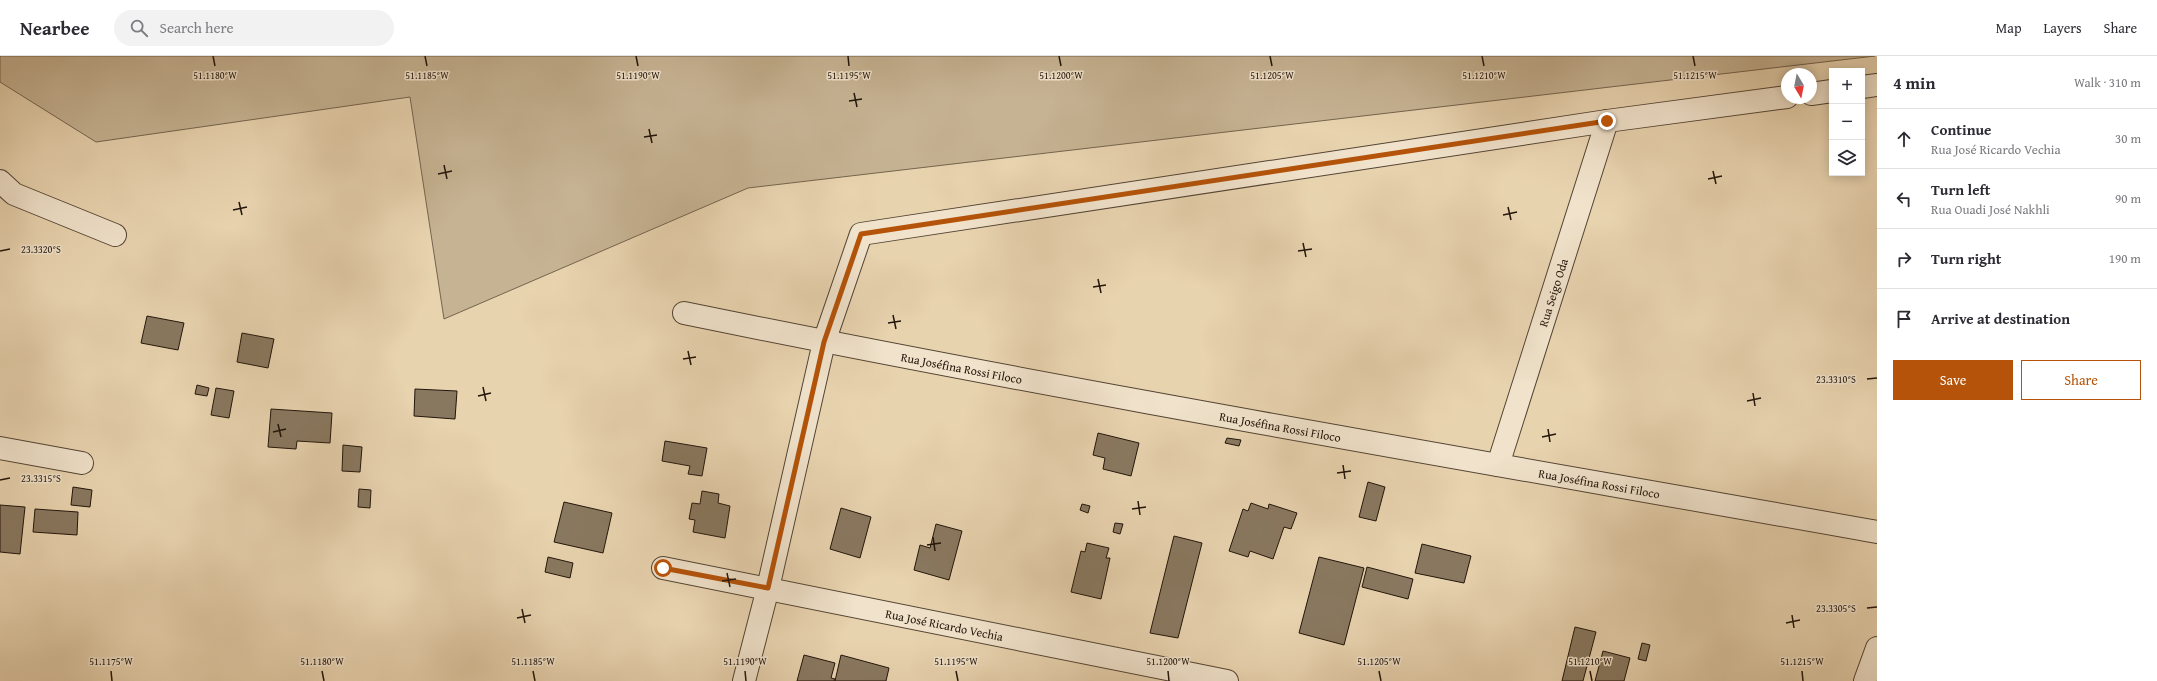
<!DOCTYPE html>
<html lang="en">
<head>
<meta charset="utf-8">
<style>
	body { margin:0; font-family:"Gentium Book Plus",serif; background:#f2f2f3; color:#2b2b33 }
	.controls { position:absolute; right:12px; top:12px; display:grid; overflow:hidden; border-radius:0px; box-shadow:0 2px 10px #0003 }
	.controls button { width:36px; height:36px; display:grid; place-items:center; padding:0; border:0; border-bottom:1px solid #e1e1e2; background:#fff; color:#2b2b33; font:20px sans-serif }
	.compass { position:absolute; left:1781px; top:12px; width:36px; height:36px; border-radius:50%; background:#fff; box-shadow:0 2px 10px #0003; rotate:170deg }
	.stop { position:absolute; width:12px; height:12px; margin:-9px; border:3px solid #b45309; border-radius:50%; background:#fff }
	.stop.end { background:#b45309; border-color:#fff; box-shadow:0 1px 4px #0008 }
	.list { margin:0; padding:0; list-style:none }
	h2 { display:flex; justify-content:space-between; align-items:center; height:52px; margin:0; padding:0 16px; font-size:17px }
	h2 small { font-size:13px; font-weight:400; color:#7c7c81 }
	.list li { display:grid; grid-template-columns:26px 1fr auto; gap:12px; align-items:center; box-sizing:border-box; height:60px; padding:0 16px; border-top:1px solid #e1e1e2 }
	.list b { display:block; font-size:15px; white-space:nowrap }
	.list p { margin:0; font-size:13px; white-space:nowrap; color:#7c7c81 }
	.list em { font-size:13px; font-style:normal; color:#7c7c81 }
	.actions { display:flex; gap:8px; padding:12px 16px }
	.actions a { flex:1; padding:9px 0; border:1px solid #b45309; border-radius:0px; text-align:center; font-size:14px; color:#b45309 }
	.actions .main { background:#b45309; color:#fff }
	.icon { flex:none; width:22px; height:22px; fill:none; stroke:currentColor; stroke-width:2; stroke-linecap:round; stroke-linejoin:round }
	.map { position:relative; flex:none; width:1877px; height:625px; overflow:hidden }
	header { display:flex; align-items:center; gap:24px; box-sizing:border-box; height:56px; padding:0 20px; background:#fff; border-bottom:1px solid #e1e1e2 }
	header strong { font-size:19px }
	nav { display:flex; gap:22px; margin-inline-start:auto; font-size:14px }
	.search { width:280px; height:36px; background:#f2f2f3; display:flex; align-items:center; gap:10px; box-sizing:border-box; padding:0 14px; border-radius:22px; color:#7c7c81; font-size:15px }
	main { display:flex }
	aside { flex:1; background:#fff }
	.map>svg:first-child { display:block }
	.green { fill:#c6b393; stroke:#74644e }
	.building { fill:#897860; stroke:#22150a }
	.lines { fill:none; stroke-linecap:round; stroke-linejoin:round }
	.street-casing { stroke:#544433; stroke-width:24 }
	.street { stroke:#f0e2cb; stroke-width:22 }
	.route { stroke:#b45309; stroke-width:5 }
	.ticks { fill:none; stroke:#22150a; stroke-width:1.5 }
	.labels { text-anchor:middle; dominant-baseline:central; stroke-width:3; stroke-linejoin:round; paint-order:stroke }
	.street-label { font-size:12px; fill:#22150a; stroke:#f0e2cb }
	.ticks-label { font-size:10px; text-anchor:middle; fill:#22150a; stroke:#f0e2cb; stroke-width:3; stroke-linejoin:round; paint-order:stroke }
</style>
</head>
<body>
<header>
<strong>Nearbee</strong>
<div class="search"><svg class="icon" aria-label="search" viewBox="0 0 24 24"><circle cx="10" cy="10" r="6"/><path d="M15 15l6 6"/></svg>Search here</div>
<nav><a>Map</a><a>Layers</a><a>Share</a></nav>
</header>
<main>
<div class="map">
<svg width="1877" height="625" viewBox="0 0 1877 625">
	<rect width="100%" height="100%" fill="#e8d3af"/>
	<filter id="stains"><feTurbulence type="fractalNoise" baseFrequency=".005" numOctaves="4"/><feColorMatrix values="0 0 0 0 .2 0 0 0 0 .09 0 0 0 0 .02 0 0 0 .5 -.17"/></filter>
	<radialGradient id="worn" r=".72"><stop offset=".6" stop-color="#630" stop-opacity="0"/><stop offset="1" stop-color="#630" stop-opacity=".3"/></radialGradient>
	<path class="green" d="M0,0h1875l-1127,132 -304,131 -34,-222 -314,45 -96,-60z"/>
	<g class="building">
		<path d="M147,260l37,7 -6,27 -37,-7z"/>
		<path d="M242,277l32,6 -6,29 -31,-6z"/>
		<path d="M197,329l12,3 -2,8 -12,-2z"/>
		<path d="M216,332l18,3 -5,27 -18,-3z"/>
		<path d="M415,333l42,2 -2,28 -41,-3z"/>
		<path d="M271,353l61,4 -2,30 -33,-2 -1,8 -28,-2z"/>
		<path d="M1098,377l41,10 -8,33 -28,-7 2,-11 -12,-3z"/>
		<path d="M1227,382l14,2 -2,6 -14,-3z"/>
		<path d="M665,385l42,7 -5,28 -14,-2 2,-8 -28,-5z"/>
		<path d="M343,389l19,2 -2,25 -18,-1z"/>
		<path d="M1368,426l17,5 -9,34 -17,-4z"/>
		<path d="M73,431l19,3 -2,17 -19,-2z"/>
		<path d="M359,433l12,1 -1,18 -12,-1z"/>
		<path d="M702,435l17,3 -1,9 12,3 -5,32 -32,-6 2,-12 -6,-1 3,-16 8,1z"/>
		<path d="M564,446l48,11 -9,40 -49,-11z"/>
		<path d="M1251,447l17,6 1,-5 28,9 -6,16 -7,-2 -11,32 -23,-8 -2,6 -19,-6 14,-42 5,2z"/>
		<path d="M1082,448l8,2 -2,7 -8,-3z"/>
		<path d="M0,449l25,2 -5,47 -20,-2z"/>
		<path d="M841,452l30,9 -11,41 -30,-9z"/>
		<path d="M35,453l43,3 -1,23 -44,-3z"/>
		<path d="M1115,467l8,1 -3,10 -7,-2z"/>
		<path d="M936,468l26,7 -13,49 -35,-10 6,-25 10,3z"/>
		<path d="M1174,480l28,7 -24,95 -28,-5z"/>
		<path d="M1087,487l22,5 -3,10h4l-9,41 -30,-7 10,-41 4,1z"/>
		<path d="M1422,488l49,12 -7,27 -49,-10z"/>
		<path d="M548,501l25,6 -3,15 -25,-6z"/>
		<path d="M1319,501l45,11 -20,77 -45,-12z"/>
		<path d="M1367,511l46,12 -5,20 -46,-12z"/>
		<path d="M1575,571l21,5 -13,49h-21z"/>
		<path d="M1642,587l8,2 -4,16 -8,-2z"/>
		<path d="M1603,595l27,7 -6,23h-29z"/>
		<path d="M804,599l31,8 -4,15 4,1 -1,2h-37z"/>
		<path d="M841,599l48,13 -3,13h-51z"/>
	</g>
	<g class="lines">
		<defs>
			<g id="street">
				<path d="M1862,31l15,-2"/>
				<path d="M1811,38l21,-3"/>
				<path d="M0,125l14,13 101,41"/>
				<path id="s1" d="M684,257c396,81 795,148 1193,219"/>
				<path d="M0,392l82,15"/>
				<path id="s2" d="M1498,409l109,-344"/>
				<path id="s3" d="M663,512l564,113"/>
				<path d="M744,625l24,-93 56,-246 37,-108 746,-113 180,-24"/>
				<path d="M1865,625l12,-33"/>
			</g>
		</defs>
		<use href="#street" class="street-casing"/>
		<use href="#street" class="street"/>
	</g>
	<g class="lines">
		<path class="route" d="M663,512l105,20 56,-246 37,-108 746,-113"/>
	</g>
	<path class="ticks" d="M213,0l2,10M425,0l2,10M636,0l2,10M848,0l1,10M1059,0l2,10M1270,0l2,10M1482,0l2,10M1693,0l2,10M854,37l3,14M849,45l13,-2M649,73l3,14M644,81l13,-2M444,109l3,14M1713,115l3,13M438,118l14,-3M1708,123l14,-3M239,146l3,13M1508,151l3,13M233,154l14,-3M1503,159l14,-3M1303,187l3,14M0,195l10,-2M1298,195l14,-2M1098,223l3,14M1093,231l13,-2M893,259l3,14M888,267l13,-2M688,295l3,14M683,303l13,-2M1867,323l10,-1M483,331l3,14M1753,337l2,13M478,340l13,-3M1747,345l14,-3M278,368l3,13M1548,373l2,13M273,376l13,-3M1542,381l14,-3M1343,409l2,14M1337,417l14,-2M0,424l10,-2M1138,445l2,14M1132,453l14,-2M933,481l2,14M927,489l14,-2M727,517l3,14M722,525l14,-2M1867,552l10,-1M522,553l3,14M1792,559l2,13M517,562l14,-3M1786,567l14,-3M111,615l1,10M322,615l2,10M533,615l2,10M745,615l1,10M956,615l2,10M1168,615l1,10M1379,615l2,10M1590,615l2,10M1802,615l1,10"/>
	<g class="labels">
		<g class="street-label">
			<text stroke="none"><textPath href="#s2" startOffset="181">Rua Seigo Oda</textPath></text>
			<text stroke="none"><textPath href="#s1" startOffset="283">Rua Joséfina Rossi Filoco</textPath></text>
			<text stroke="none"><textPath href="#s1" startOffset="607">Rua Joséfina Rossi Filoco</textPath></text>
			<text stroke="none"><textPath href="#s1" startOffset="931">Rua Joséfina Rossi Filoco</textPath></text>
			<text stroke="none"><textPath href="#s3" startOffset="287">Rua José Ricardo Vechia</textPath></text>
		</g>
	</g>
	<g class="ticks-label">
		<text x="1484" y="23">51.1210°W</text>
		<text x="215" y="23">51.1180°W</text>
		<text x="427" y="23">51.1185°W</text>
		<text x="638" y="23">51.1190°W</text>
		<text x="849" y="23">51.1195°W</text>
		<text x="1061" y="23">51.1200°W</text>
		<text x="1272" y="23">51.1205°W</text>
		<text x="1695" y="23">51.1215°W</text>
		<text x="41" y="197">23.3320°S</text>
		<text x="1836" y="327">23.3310°S</text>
		<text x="41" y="426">23.3315°S</text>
		<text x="1836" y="556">23.3305°S</text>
		<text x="111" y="609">51.1175°W</text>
		<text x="322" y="609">51.1180°W</text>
		<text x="533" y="609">51.1185°W</text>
		<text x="745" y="609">51.1190°W</text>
		<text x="956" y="609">51.1195°W</text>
		<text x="1168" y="609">51.1200°W</text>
		<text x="1379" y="609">51.1205°W</text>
		<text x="1590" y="609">51.1210°W</text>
		<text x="1802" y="609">51.1215°W</text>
	</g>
	<rect width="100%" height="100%" filter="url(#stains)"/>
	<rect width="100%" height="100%" fill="url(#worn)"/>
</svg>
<div class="controls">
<button>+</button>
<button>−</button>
<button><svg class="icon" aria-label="layers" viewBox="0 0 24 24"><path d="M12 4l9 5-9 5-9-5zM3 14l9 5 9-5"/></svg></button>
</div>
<svg class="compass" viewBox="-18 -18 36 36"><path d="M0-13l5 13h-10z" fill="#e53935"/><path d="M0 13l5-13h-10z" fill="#7c7c81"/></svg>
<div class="stop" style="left:663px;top:512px"></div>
<div class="stop end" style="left:1607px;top:65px"></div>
</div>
<aside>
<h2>4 min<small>Walk · 310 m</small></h2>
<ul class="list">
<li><svg class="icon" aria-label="ahead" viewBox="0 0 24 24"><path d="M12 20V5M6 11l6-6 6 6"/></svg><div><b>Continue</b><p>Rua José Ricardo Vechia</p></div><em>30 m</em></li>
<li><svg class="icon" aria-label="left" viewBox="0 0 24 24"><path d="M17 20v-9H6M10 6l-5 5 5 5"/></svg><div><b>Turn left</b><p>Rua Ouadi José Nakhli</p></div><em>90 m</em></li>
<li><svg class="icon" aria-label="right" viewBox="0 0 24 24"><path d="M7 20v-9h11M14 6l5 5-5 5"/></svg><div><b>Turn right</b></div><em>190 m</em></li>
<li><svg class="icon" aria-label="arrive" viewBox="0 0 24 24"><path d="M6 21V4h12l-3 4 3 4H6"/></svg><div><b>Arrive at destination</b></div></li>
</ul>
<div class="actions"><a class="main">Save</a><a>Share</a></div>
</aside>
</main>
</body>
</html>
